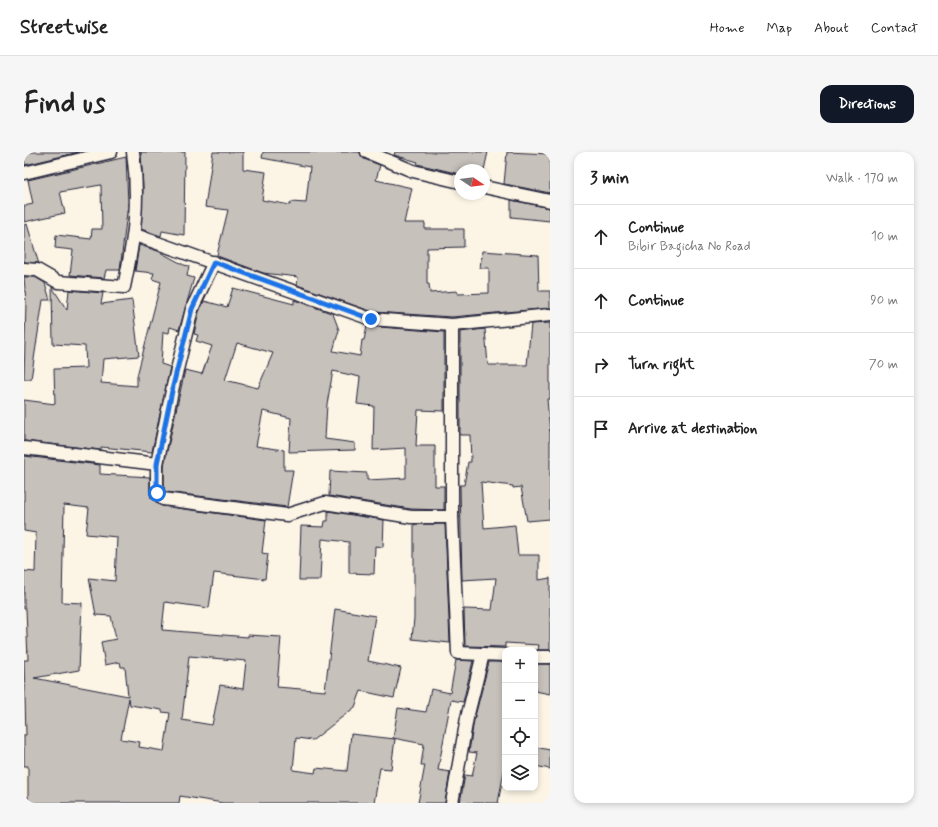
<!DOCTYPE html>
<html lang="en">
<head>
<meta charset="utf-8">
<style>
	body { margin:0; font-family:Mynerve,sans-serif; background:#f6f6f6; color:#222 }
	.controls { position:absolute; right:12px; bottom:12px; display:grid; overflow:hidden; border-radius:8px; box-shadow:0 2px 6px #0003 }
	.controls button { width:36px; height:36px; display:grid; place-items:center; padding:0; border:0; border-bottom:1px solid #e0e0e0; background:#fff; color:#222; font:20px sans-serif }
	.compass { position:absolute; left:430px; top:12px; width:36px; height:36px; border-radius:50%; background:#fff; box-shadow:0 2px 6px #0003; rotate:103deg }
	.stop { position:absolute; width:12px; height:12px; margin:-9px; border:3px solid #1a73e8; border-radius:50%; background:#fff }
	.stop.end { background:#1a73e8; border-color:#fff; box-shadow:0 1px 4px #0008 }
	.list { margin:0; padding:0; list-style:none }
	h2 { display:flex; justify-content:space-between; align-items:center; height:52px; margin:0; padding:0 16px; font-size:17px }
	h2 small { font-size:13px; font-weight:400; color:#767676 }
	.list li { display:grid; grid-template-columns:26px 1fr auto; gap:12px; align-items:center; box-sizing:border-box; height:64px; padding:0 16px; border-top:1px solid #e0e0e0 }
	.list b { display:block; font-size:15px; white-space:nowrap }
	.list p { margin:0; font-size:13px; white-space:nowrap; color:#767676 }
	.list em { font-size:13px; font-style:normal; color:#767676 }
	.icon { flex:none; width:22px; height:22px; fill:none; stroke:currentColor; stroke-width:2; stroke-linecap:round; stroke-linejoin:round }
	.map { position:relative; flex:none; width:526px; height:651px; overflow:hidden; border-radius:12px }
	header { display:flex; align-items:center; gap:24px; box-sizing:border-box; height:56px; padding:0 20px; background:#fff; border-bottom:1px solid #e0e0e0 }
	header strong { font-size:19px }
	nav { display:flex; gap:22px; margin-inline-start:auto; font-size:14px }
	.intro { display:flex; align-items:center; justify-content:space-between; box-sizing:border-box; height:96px; padding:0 24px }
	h1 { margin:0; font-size:28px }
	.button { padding:10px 18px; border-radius:12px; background:#111827; color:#fff; font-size:14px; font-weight:700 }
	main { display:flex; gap:24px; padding:0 24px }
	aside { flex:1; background:#fff; border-radius:12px; box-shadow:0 2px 6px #0003 }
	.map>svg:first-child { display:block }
	.building { fill:#c6c1bb; stroke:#22223b; fill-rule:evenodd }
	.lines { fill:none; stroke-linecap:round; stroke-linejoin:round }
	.street-casing { stroke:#22223b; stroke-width:15 }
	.street { stroke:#fcf5e5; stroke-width:12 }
	.route { stroke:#1a73e8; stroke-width:5 }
</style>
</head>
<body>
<header>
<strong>Streetwise</strong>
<nav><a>Home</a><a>Map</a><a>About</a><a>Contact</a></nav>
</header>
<div class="intro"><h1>Find us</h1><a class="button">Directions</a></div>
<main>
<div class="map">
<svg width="526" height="651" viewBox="0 0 526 651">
	<rect width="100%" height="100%" fill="#fcf5e5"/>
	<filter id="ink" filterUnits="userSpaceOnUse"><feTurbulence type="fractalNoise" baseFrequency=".025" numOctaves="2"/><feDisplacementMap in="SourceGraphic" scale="8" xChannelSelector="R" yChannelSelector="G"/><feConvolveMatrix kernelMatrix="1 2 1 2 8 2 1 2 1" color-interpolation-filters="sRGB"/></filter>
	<g filter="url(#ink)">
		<g class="building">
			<path d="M0,0h55l-54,13z"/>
			<path d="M117,0h44l-1,83 -22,-4 -1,5 -20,-7 2,-42z"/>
			<path d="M189,0h30v17l23,3 -4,28 28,5 1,-3 15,1 4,-36 -48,-9 1,-6h97l4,7 16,6 -4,15 36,8 -8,35h21v6h39v18l-37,1v36h2l1,9 27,-2 1,3 31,-1v-25h-9l2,-17 56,4 1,36h11v17l-98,9 -79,-5 -76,-27 1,-8 -35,-4 -43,-16 -3,-2 11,-45 -23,-3z"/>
			<path d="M371,0h93l-4,18h-24v4l-43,-10 1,-2 -24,-7z"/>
			<path d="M483,0l43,2v39l-46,-9z"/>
			<path d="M102,5l2,47 -8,66h-14l-2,8 -34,-3 3,-25 -18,-2 1,-13 35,4 1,-10h10l-1,-44 -41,7 5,21 -41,9v-16l9,-2 -5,-24z"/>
			<path d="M487,48l39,8v13l-39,-4z"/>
			<path d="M3,72l11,37 1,2 -15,-1v-37z"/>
			<path d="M115,93l19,6 26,14 5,1 -2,10 7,2 -15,52 -9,-3 -1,6 -6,-1 -2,32 9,3 -18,85 -51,-5v3l-77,-9v-41l31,4 -1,-35 32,-1 -1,-22 -32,-2 -1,-57 15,23 2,-20 34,3 -2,11 31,-4 7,56 -36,3 -2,24 36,3v-10l24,-94 -9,-3 2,-6 -19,-2z"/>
			<path d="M0,125h11l10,6 5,17h-7l-12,79h-7l2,-77z"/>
			<path d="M209,136l61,16v-4l40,14h-1l6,16 -6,21 27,5 2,-16h2l3,-14 77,6v79l-26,-1 -2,36h19v40h9v24l-33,-1 -82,-13 1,-25 37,2v7l39,-2v-30l-33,2 1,-44 -17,-2 3,-27 -27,-6 -6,33 -2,35 30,4v7l-66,2 2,-34 -28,-7 -7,35 28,4v20h9l-6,37 -121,-15 -2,-2v-25l21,-95 17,4 10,-28 -16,-5 2,-6 -4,-1 5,-22 5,-11 23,6zM213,191l36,10 -15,35 -33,-8z"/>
			<path d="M526,171v76h-3l3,34v86l-23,2 -6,-34 -8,1v-2l-32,-4 3,46 31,-3 3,30h21v25l11,-2v72h-12l1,-5 -34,-2v4l-40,-1 -1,-37 28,1 4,-32 -34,2 -2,-95h4l4,-23h3l-1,-27h-10v-103l25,-3 3,36h39l4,-41z"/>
			<path d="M0,304l76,9v9l50,3v16l1,5 11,8 104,14 -4,33 6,1 -3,25 -51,-6 -5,35 -44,-6 -3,28 86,7v-2l33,2 -4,50 48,4 10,-82 40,7 -7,45 33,7 -7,30 -33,-7 -6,16 -42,33 -17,-2 -3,32 22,3 1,-5 31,3 4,-37 44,5 -4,30 -11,-1 -6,35h-151l-43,-7 -1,7h-151v-37h-4v-31h2l-2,-75h4l-2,-51h-2v-38l11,1 1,-39 -12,-2zM40,353l25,3 -3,26 31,3 -2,44 -26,-3 7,37 15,1 5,23 -15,3 4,23 15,-3 1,5h4l3,29 -94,-18 45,-8 3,-67 -20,-1zM165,504l57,5 -3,28 -23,-4 -8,40 -30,-5zM105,546l1,7 32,5v2l8,1 -6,38 -25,-4 1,-5 -19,-3z"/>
			<path d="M304,359l56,9 -1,27 -8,-1 -1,28 -25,-1v-31l-27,-3 -2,41h-21l2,-54 23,1 1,-6h3z"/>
			<path d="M390,372h31l5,119 -38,-4 2,-21z"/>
			<path d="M432,508l17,1 -10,41 -12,-2 -13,70 12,2 -5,31h-27l7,-38h-4l3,-21 -31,-6 5,-30 28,4 5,-23 19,4z"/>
			<path d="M465,510h16v104l-7,37h-38l5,-28 7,1 5,-23 -8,-1 5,-32z"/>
			<path d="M511,512h15v30l-15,-3z"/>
			<path d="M511,595l15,3v19l-15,-3z"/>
		</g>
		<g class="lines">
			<defs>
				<g id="street">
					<path d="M343,0l46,19 47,11"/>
					<path d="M0,21l87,-21"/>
					<path d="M460,35l66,14"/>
					<path d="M111,83l236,84 81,6 98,-10"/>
					<path d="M0,117l13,1 21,12 66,5c10,-48 16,-85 9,-135"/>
					<path d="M428,173v192l6,136 47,2"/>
					<path d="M0,296l133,16v29l6,6 124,16 38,-12 86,14h41"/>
					<path d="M133,312l16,-78 19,-77 22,-47"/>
					<path d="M511,505h15"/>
					<path d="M428,651l15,-85 16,-64"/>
				</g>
			</defs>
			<use href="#street" class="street-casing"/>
			<use href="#street" class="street"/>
		</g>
	</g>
	<g class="lines" filter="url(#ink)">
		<path class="route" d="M133,341v-29l16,-78 19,-77 22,-47 157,57"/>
	</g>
</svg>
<div class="controls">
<button>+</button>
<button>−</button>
<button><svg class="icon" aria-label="locate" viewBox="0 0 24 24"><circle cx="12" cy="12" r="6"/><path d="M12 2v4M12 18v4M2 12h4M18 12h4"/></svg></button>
<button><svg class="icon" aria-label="layers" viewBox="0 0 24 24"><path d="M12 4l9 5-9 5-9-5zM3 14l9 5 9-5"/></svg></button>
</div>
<svg class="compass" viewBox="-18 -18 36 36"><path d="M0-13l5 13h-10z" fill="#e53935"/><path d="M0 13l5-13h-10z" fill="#767676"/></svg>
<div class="stop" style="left:133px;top:341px"></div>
<div class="stop end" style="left:347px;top:167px"></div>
</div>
<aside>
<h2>3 min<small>Walk · 170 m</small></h2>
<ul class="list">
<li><svg class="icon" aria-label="ahead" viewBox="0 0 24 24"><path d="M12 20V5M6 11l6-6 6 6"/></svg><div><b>Continue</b><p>Bibir Bagicha No Road</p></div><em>10 m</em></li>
<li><svg class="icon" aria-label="ahead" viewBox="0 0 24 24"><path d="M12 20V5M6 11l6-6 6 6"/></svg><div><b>Continue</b></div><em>90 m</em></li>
<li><svg class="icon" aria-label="right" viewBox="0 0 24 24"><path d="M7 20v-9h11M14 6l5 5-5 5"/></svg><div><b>Turn right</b></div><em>70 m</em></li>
<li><svg class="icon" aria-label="arrive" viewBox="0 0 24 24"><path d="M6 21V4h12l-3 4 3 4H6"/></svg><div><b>Arrive at destination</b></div></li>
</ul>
</aside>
</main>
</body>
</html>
